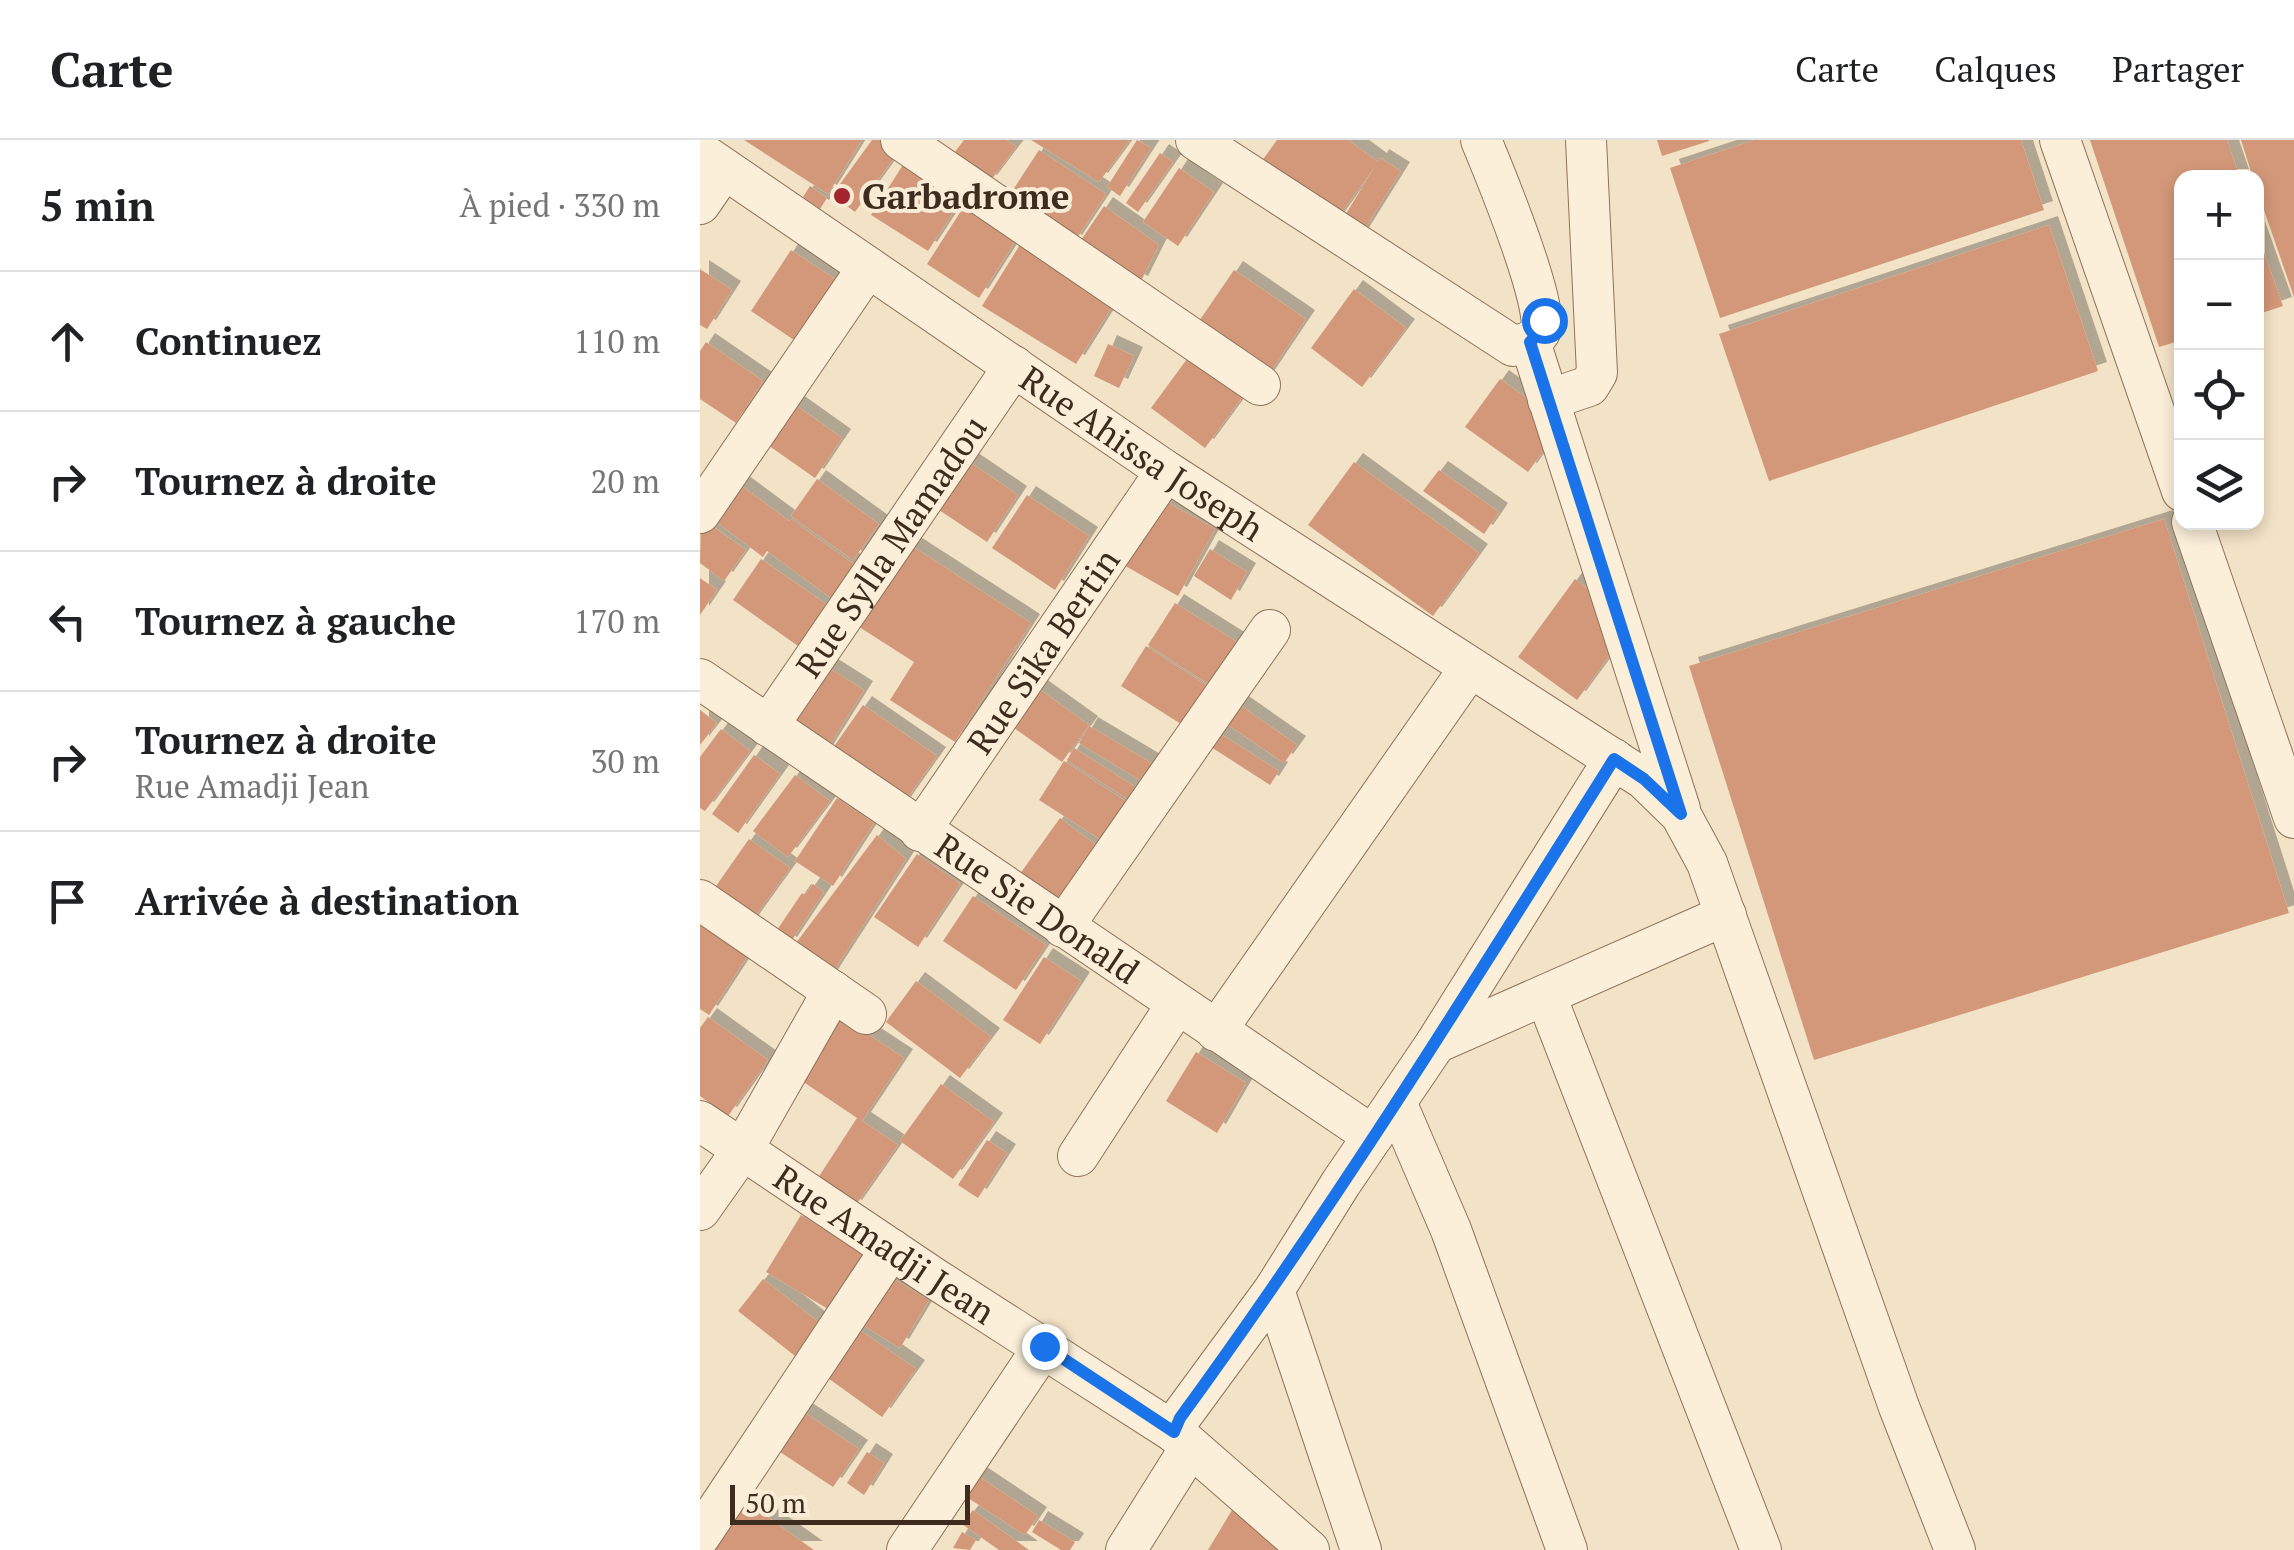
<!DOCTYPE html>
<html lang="fr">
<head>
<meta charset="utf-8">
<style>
	body { margin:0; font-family:"PT Serif",serif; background:#f2f2f2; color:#202124 }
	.controls { position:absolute; right:30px; top:30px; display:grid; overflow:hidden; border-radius:20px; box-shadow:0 5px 15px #0003 }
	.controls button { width:90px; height:90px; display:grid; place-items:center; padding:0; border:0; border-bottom:2px solid #e0e0e0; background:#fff; color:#202124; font:50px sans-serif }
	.scale { position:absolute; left:30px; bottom:25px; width:240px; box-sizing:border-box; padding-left:10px; border:5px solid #3e2c1f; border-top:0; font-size:28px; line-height:35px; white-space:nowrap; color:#3e2c1f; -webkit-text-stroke:8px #f8ecd6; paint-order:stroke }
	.stop { position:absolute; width:30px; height:30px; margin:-22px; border:8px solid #1a73e8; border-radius:50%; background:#fff }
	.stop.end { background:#1a73e8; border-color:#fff; box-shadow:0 2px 10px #0008 }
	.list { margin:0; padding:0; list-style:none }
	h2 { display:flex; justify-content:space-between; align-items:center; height:130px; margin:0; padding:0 40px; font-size:42px }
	h2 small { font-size:32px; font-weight:400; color:#757577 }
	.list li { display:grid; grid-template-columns:65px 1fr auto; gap:30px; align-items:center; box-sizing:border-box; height:140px; padding:0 40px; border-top:2px solid #e0e0e0 }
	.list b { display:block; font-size:38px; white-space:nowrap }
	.list p { margin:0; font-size:32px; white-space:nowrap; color:#757577 }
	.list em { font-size:32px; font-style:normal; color:#757577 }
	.icon { flex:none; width:55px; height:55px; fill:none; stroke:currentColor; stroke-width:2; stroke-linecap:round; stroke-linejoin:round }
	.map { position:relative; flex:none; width:1594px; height:1410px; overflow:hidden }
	header { display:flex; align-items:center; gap:60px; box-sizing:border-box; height:140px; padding:0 50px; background:#fff; border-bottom:2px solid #e0e0e0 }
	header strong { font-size:48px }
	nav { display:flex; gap:55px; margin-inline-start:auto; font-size:35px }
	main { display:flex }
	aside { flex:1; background:#fff }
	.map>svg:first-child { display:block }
	.building { fill:#d39879; filter:url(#shadow) }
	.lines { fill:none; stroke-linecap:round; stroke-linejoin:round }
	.minor-casing { stroke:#8f725a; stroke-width:42 }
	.minor { stroke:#fbefda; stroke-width:40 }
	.route { stroke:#1a73e8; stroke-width:12 }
	.poi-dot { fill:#a3252e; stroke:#f8ecd6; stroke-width:4 }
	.labels { text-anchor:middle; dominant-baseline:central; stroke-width:8; stroke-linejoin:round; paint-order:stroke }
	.poi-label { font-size:35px; font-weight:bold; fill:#3e2c1f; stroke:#f8ecd6; text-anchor:start }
	.street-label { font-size:35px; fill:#3e2c1f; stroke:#f8ecd6 }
</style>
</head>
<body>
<header>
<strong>Carte</strong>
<nav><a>Carte</a><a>Calques</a><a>Partager</a></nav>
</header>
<main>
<aside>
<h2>5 min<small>À pied · 330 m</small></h2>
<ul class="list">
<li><svg class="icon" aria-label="ahead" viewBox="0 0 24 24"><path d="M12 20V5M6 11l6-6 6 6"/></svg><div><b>Continuez</b></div><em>110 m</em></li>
<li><svg class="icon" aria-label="right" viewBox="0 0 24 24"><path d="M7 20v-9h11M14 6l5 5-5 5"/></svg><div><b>Tournez à droite</b></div><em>20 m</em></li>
<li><svg class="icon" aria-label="left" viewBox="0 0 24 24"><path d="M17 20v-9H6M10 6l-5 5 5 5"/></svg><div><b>Tournez à gauche</b></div><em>170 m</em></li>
<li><svg class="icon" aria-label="right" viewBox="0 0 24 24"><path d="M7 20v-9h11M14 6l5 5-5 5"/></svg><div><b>Tournez à droite</b><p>Rue Amadji Jean</p></div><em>30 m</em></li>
<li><svg class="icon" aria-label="arrive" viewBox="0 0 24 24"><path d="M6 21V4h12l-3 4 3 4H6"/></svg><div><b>Arrivée à destination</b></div></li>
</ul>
</aside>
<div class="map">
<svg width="1594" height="1410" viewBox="0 0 1594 1410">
	<defs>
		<filter id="shadow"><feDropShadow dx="9" dy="-9" stdDeviation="0" flood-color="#0004"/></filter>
	</defs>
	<rect width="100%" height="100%" fill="#f2e2c6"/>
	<g class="building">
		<path d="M44,0h118l-34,54z"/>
		<path d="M172,0h11l16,11 -44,61 -23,-17z"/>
		<path d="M264,0h42l10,7 -28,37 -37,-27z"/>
		<path d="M331,0h99l-31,42z"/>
		<path d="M437,0l14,8 -31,48 -13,-9z"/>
		<path d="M577,0h71l30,22 2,-4 21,13 -42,67 -20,-13 37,-60 -42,58 -78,-54z"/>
		<path d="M957,0h52v1l-47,15z"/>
		<path d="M1055,0h266l23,70 -324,108 -50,-150z"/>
		<path d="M1390,0h137l13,38h-58v162l-23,7z"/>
		<path d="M1541,0h53v157l-38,-110v-9h-3z"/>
		<path d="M339,10l67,44 -33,50 -66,-45z"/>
		<path d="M460,13l13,9 -35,50 -12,-9z"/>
		<path d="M208,17l57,37 -37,57 -57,-36z"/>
		<path d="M479,28l35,24 -36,54 -35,-24z"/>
		<path d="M110,46l17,12 -7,11 -17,-12z"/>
		<path d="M268,60l52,34 -41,64 -52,-34z"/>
		<path d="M404,66l55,39 -20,40 -62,-39z"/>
		<path d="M1349,85l49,146 -329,110 -50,-147z"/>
		<path d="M1556,90l27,76 -27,9z"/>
		<path d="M326,95l94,59 -44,70 -94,-58z"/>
		<path d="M91,110l44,29 -41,61 -43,-29z"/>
		<path d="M0,129l32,21 -25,39 -7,-4z"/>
		<path d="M534,130l72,49 -41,61 -72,-50z"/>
		<path d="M654,149l52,39 -44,59 -51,-39z"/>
		<path d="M6,202l57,39 -27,42 -36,-24v-48z"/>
		<path d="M408,204l26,12 -15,32 -25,-12z"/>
		<path d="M490,215l54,40 -39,53 -54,-40z"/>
		<path d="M800,239l25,18 22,49 -19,26 -63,-45z"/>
		<path d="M83,256l59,42 -27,40 -60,-42z"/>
		<path d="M265,319l53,36 -31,47 -54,-36z"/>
		<path d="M654,322l125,91 -46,63 -125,-91z"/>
		<path d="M739,330l60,42 -15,22 -61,-43z"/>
		<path d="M28,336l61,45 2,-2 64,46 -24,33 -64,-47 -4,6 -61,-46z"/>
		<path d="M117,339l62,45 -26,36 -62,-44z"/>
		<path d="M451,353l64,36 -37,67 -63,-36z"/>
		<path d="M327,355l62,41 -34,54 -63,-42z"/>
		<path d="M1,378l45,32 -22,31 -24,-18z"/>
		<path d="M1464,379l125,394 -475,147 -125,-394z"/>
		<path d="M204,401l127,82 -76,119 -65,-42 24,-38 -61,-39z"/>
		<path d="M510,409l37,23 -16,28 -37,-24z"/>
		<path d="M61,419l65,45 -28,42 -65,-46z"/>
		<path d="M0,438l17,12 -17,25z"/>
		<path d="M875,439l24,18 14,54 -36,49 -59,-43z"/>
		<path d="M475,463l62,39 -27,43 -62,-40z"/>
		<path d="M446,506l60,39 -25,39 -60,-38z"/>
		<path d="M123,524l41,26 -40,64 -41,-26z"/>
		<path d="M329,542l60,43 -27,37 -59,-42z"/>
		<path d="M534,561l63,44 -13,18 -63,-43z"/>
		<path d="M163,565l74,51 -36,51 -73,-52z"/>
		<path d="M0,570l17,13 -17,22z"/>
		<path d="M389,586l64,38 -10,18 -64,-39z"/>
		<path d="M21,589l29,22 -45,60 -5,-3v-51z"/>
		<path d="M516,591l63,40 -9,14 -62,-40z"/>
		<path d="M374,608l63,40 -8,12 -62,-40z"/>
		<path d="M54,615l26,19 -42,59 -26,-19z"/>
		<path d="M364,621l63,41 -24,39 -64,-41z"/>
		<path d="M95,635l35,26 -42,56 -35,-26z"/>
		<path d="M137,658l37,25 -41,63 -38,-25z"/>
		<path d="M360,678l39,29 -43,59 -39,-28z"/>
		<path d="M177,695l29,24 -80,124 -39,-28z"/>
		<path d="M49,699l41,29 -41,57 -40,-29z"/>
		<path d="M217,714l43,30 -42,63 -44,-30z"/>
		<path d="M113,744l11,8 -36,54 -15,-10 29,-43 3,2z"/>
		<path d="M273,756l73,49 -30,45 -73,-49z"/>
		<path d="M0,785l47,32 -38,58 -9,-6z"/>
		<path d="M344,817l37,24 -41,63 -37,-24z"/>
		<path d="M216,841l75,56 -31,41 -74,-56z"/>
		<path d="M137,874l67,44 -42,63 36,24 -45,64 -39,-25 43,-66 -61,-41z"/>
		<path d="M8,877l60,43 -40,56 -28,-20v-68z"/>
		<path d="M496,912l50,31 -29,50 -51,-32z"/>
		<path d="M241,944l53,38 -41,57 -53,-38z"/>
		<path d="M287,1000l20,13 -29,45 -20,-13z"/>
		<path d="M101,1075l66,41 -34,56 -67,-40z"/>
		<path d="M192,1138l37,22 -29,48 -37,-23z"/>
		<path d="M63,1139l58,45 -26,32 -57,-45z"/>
		<path d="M154,1186l62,43 -34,48 -61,-44z"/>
		<path d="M96,1267l63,42 -26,38 -62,-41z"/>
		<path d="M167,1312l17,11 -20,32 -17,-12z"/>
		<path d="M278,1336l60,40 -13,19 -60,-39z"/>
		<path d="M43,1360l71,50h-105z"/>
		<path d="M273,1370l56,40h-30l-37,-26z"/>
		<path d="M532,1370l60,37 -2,3h-82z"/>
		<path d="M339,1380l36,22 -5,8h-9l-29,-18z"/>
		<path d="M262,1392l14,8 -6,10 -17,-2z"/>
	</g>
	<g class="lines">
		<defs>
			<g id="minor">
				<path d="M201,0l359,245"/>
				<path d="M496,0l317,206c10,-2 21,-4 27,-14 12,-21 -47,-163 -59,-192"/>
				<path d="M1360,0l122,351"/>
				<path id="s1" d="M0,12l466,319 478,308 37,36 26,48 192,544 56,143"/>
				<path d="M0,64l24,-35"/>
				<path d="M830,202l150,467"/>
				<path d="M848,260l41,-14 8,-13 -11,-233"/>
				<path d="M0,373l168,-246"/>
				<path d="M1492,382l102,296"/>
				<path id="s2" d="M0,539l673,457"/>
				<path id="s3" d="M68,586l246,-360"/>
				<path id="s4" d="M220,691l246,-360"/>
				<path d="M0,760l166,114"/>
				<path d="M363,787l207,-297"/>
				<path d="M846,856l215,554"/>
				<path d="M516,891l253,-362"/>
				<path d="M736,903l178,-284"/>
				<path d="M696,962l55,128 116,320"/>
				<path id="s5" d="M0,981l234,157 240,154"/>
				<path d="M378,1016l99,-152"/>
				<path d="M0,1070l43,-61 90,-158"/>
				<path d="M574,1150l87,260"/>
				<path d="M0,1396l191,-287"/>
				<path d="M207,1410l137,-204"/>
				<path d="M426,1410l64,-102"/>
				<path d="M609,1410l-135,-118 6,-14 94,-128 67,-107 95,-140 290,-128"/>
			</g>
		</defs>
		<use href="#minor" class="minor-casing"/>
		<use href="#minor" class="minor"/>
	</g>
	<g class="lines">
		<path class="route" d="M344,1206l130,86 6,-14c155,-212 294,-436 434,-659l30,20 37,35 -151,-472 9,-9 5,-13"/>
	</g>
	<circle class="poi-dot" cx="142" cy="56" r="10"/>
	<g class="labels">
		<g class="poi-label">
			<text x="162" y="56">Garbadrome</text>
		</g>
		<g class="street-label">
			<text stroke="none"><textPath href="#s1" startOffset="535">Rue Ahissa Joseph</textPath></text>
			<text stroke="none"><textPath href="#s3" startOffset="218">Rue Sylla Mamadou</textPath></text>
			<text stroke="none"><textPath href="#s4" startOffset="218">Rue Sika Bertin</textPath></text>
			<text stroke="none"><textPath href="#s2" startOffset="408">Rue Sie Donald</textPath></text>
			<text stroke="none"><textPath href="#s5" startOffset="222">Rue Amadji Jean</textPath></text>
		</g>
	</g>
</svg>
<div class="controls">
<button>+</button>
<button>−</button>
<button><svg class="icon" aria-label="locate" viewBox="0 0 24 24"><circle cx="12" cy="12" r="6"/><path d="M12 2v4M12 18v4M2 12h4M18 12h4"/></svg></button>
<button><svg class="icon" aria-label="layers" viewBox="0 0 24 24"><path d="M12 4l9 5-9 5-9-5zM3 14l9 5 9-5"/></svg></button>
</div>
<div class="scale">50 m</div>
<div class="stop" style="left:844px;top:180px"></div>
<div class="stop end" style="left:344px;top:1206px"></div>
</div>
</main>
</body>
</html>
